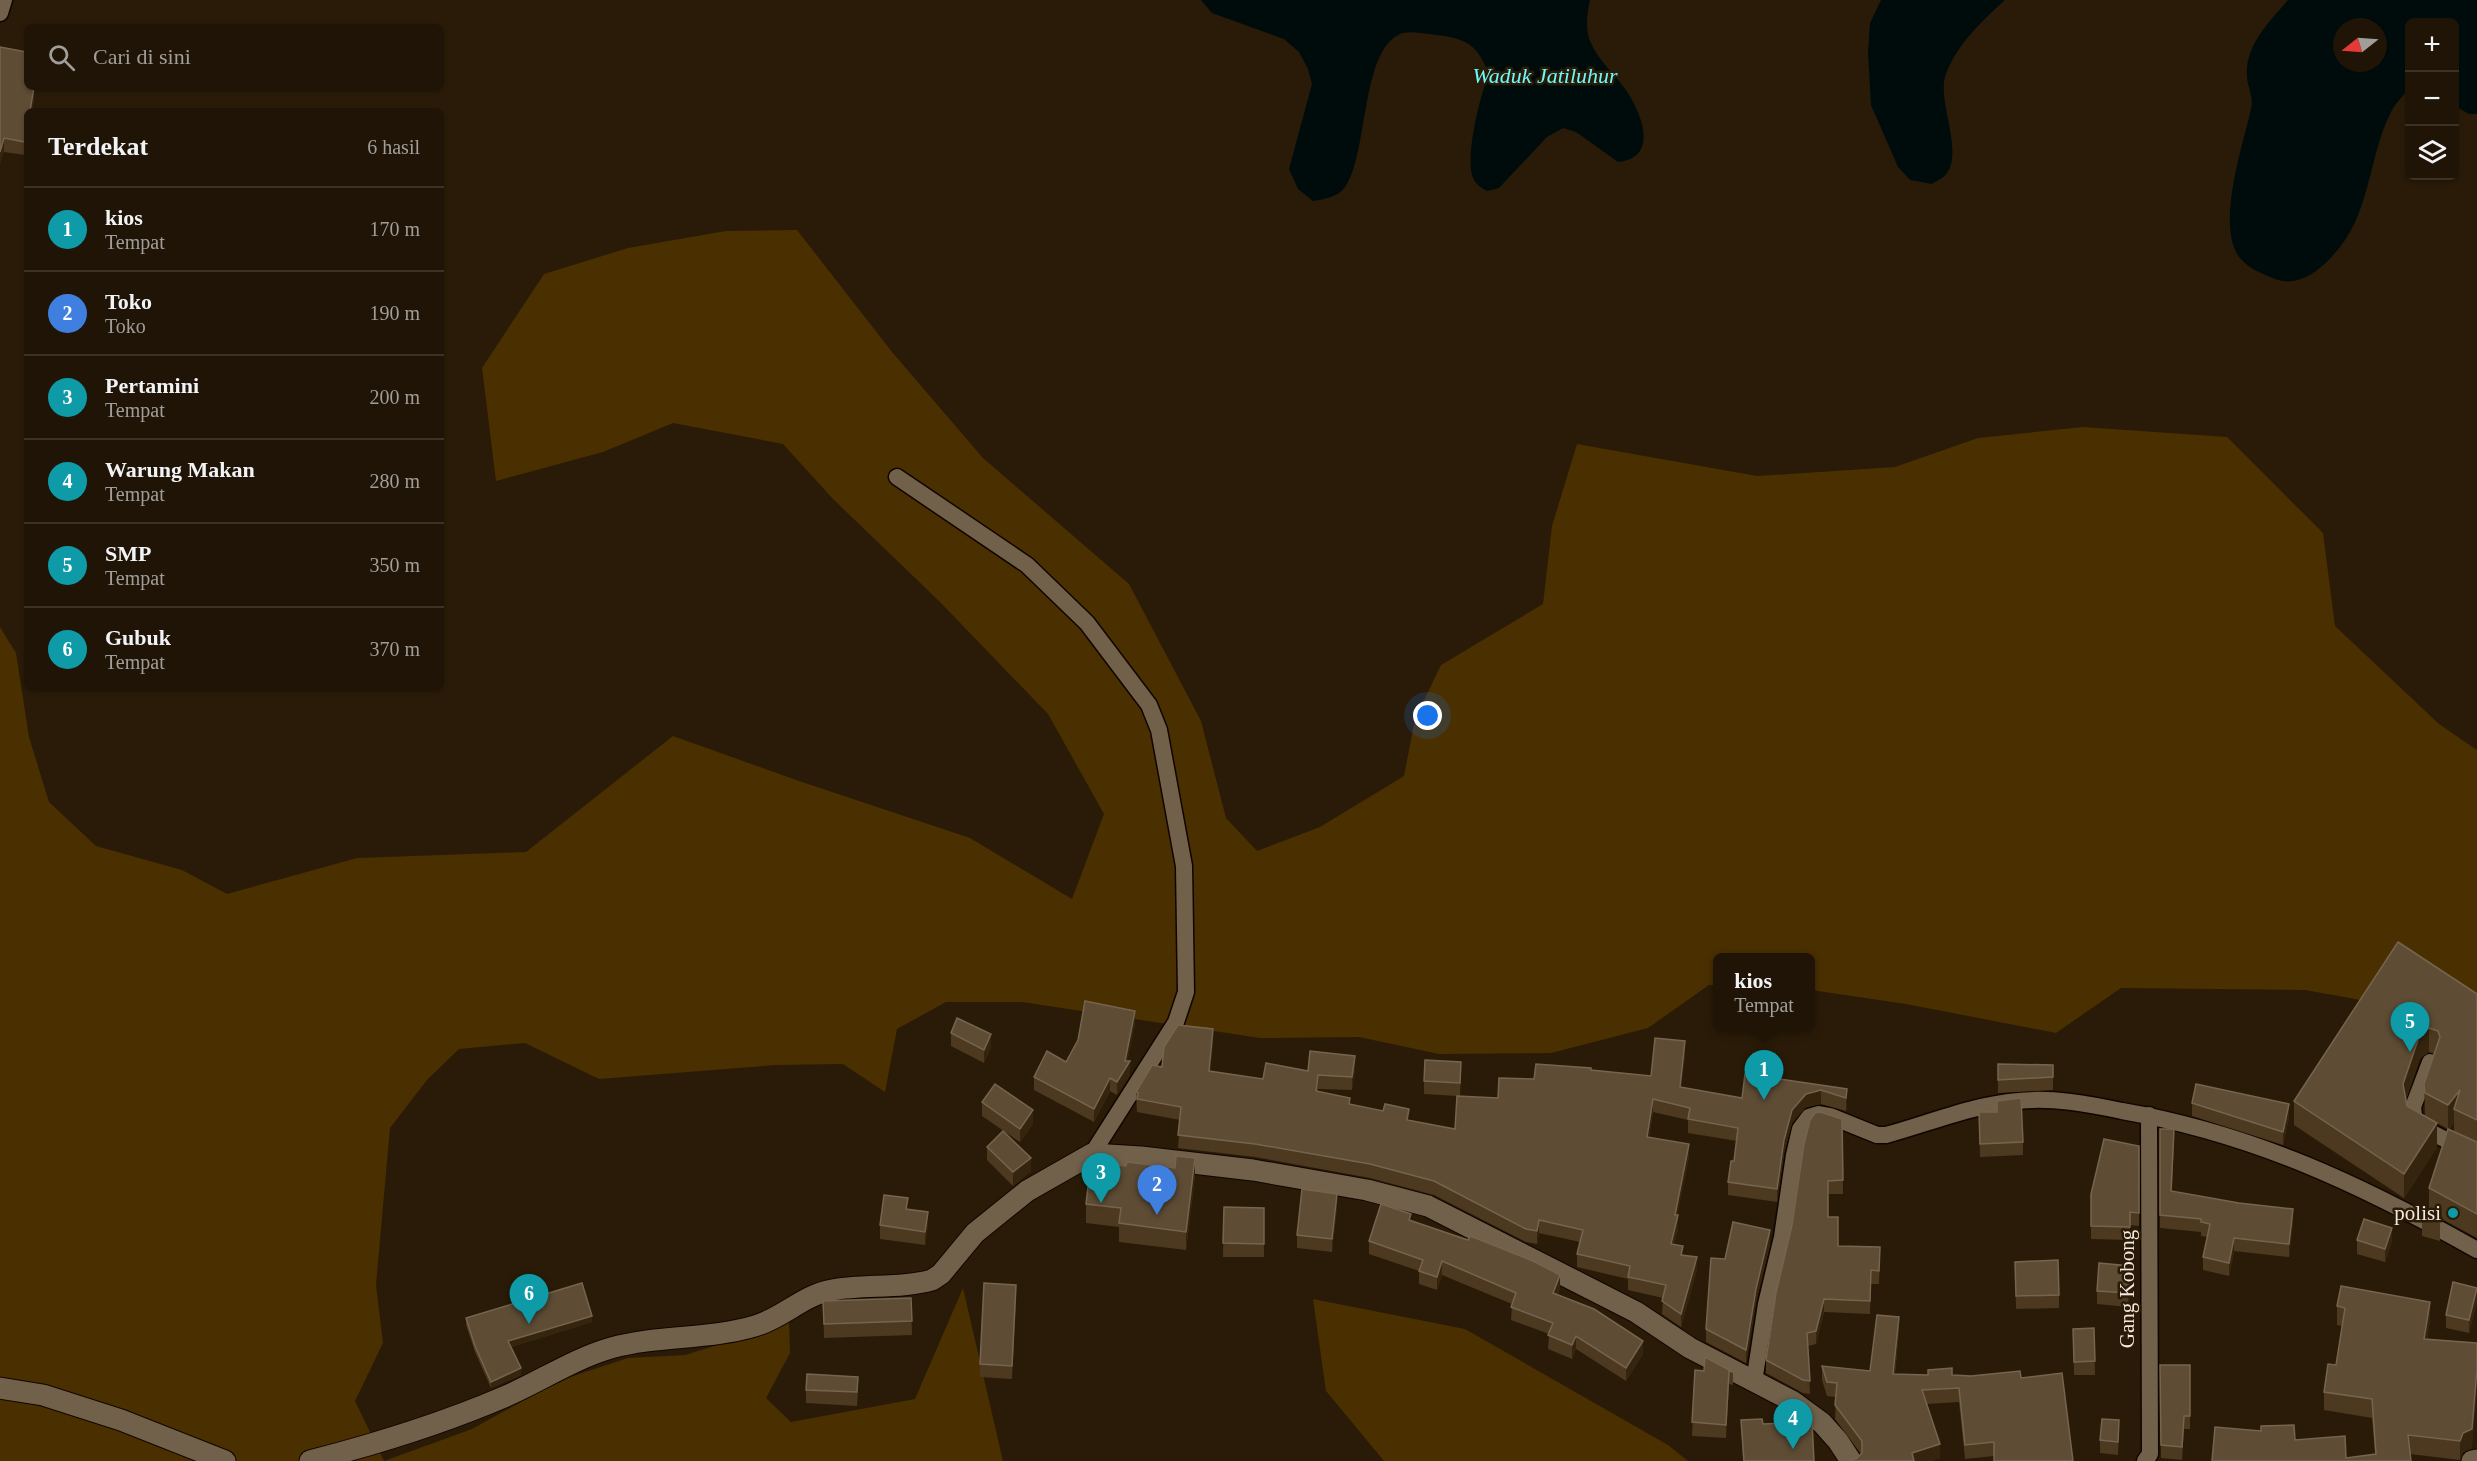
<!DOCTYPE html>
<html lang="id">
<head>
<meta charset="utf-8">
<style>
	body { margin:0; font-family:Georgia,serif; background:#2c2113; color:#f1f3f6 }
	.controls { position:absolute; right:18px; top:18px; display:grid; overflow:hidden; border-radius:9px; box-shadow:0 2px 4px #0004 }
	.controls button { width:54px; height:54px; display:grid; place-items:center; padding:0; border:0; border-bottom:2px solid #3c3327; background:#1f1405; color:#f1f3f6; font:30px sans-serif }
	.compass { position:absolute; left:2333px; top:18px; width:54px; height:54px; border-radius:50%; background:#1f1405; box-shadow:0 2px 4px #0004; rotate:253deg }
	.you { position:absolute; left:1428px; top:716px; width:21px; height:21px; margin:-15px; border:4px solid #fff; border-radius:50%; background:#1a73e8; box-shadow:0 0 0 9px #1a73e833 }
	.badge { display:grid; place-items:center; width:39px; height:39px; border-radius:50%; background:#0b8043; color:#fff; font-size:20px; font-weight:700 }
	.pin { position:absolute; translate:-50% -50px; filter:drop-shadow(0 2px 3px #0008) }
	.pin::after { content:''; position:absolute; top:32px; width:21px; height:18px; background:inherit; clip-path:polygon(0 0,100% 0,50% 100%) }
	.popup { position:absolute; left:1713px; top:953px; width:102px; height:78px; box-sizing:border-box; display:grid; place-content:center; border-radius:9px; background:#1f1405; filter:drop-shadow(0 2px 4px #0005); font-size:20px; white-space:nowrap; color:#a19e9a }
	.popup b { font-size:22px; color:#f1f3f6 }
	.popup::after { content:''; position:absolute; left:50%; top:100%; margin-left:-12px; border:12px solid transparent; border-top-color:#1f1405 }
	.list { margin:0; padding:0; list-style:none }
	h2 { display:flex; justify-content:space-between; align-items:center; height:78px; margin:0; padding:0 24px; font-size:26px }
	h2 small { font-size:20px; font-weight:400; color:#a19e9a }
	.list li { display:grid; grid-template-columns:39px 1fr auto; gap:18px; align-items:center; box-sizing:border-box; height:84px; padding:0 24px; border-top:2px solid #3c3327 }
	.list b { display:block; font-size:22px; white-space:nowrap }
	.list p { margin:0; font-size:20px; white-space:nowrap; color:#a19e9a }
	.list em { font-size:20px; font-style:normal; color:#a19e9a }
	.icon { flex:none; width:33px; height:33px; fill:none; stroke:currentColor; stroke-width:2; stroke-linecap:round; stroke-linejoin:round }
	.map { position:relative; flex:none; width:2477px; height:1461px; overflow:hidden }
	.search { position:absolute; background:#1f1405; box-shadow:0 2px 4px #0004; left:24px; top:24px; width:420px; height:66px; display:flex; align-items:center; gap:15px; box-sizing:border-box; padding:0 21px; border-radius:9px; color:#a19e9a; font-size:22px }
	.panel { position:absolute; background:#1f1405; box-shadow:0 2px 4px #0004; left:24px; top:108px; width:420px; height:582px; border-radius:9px }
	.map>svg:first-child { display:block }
	.green { fill:#4a2f01 }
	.water { fill:#000c0c; fill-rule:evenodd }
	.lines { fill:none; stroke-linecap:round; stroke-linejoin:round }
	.minor-casing { stroke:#110500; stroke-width:19 }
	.tertiary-casing { stroke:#110500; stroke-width:23 }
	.minor { stroke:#71614b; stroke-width:16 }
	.tertiary { stroke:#71614b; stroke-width:21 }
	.wall { fill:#4c3920; fill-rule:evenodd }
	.shaded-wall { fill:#36250e }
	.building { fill:#5e4c35; stroke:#75654f; stroke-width:1.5 }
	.culture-dot { fill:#0f9aa8; stroke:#291b07; stroke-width:2 }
	.labels { text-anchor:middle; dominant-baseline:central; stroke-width:5; stroke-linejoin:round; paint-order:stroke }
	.poi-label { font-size:21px; fill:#f3e9dd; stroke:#291b07; text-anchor:end }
	.street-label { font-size:21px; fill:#f3e9dd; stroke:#291b07 }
	.water-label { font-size:22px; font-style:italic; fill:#6df9f9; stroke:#291b07 }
</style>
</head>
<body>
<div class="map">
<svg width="2477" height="1461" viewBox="0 0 2477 1461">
	<rect width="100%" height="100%" fill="#291b07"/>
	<g class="green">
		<path d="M797,230l95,122 91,106 146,126 72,137 25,97 31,33 63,-24 84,-51 11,-57 26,-54 102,-61 9,-78 25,-82 180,32 138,-9 83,-29 105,-11 144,10 96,96 12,93 104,98 38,26v282l-49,-20 -123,-22 -184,-2 -65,45 -150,-29 -95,-14 -1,-32h-92l-1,27h-8l-61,43 -97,25 -112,1 -80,-17 -99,1 -238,-36h-76l-49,27 -12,63 -42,-28 -68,1 -176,14 -74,-36 -66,6 -32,31 -37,48 -14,157 7,58 -28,58 29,60 88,-32 89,-49 67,-22 57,-3 104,-32 1,30 -24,45 25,24 124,-23 48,-111 40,173h-1003v-834l16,26 13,84 20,65 47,44 86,24 45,24 130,-36 169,-6 147,-116 126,45 171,57 102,61 32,-85 -56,-100 -109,-113 -106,-102 -50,-55 -110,-21 -70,29 -107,29 -14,-113 62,-94 84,-26 98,-17z"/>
		<path d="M1313,1299l152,30 203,116 20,16h-304l-58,-70z"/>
	</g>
	<g class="water">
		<path d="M1201,0h389c-3,12 -5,29 0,41 8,20 27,35 38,52 15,24 30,65 -10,69l-42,-30 -13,-4 -16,9 -48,51 -12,3c-7,-4 -13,-8 -15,-16 -5,-17 4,-60 9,-77 2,-8 7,-19 6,-27 -2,-9 -10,-21 -17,-26 -11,-8 -27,-9 -40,-11 -9,-1 -18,-3 -27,-1 -43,13 -34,121 -58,154 -7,10 -20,12 -32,14l-15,-12 -9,-20 23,-85 -4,-15 -9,-17 -15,-13 -72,-26z"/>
		<path d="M1881,0h124c-23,21 -50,46 -60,77 -7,24 18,75 2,96 -3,5 -11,8 -15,11l-22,-4 -12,-13 -27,-62 -3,-52 2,-30z"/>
		<path d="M2288,0h189v114h-8l-14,-8 -1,-84h-44c0,12 3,56 -1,64 -3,8 -14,17 -18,26 -22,43 -20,96 -51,135 -15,19 -39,42 -65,32 -12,-5 -26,-10 -35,-21 -25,-31 3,-113 11,-149 3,-11 -3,-21 -4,-31 -3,-32 22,-56 41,-78zM2342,27h36v36h-36z"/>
	</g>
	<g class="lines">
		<defs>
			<g id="minor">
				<path d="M0,13l4,-13"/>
				<path d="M897,477l130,88 60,58 62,82 10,25 25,136 2,126 -10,30 -84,132"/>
				<path d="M2430,1062l-17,45 2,17 62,32"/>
				<path d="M1754,1382l12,-78 16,-67 12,-82 6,-26 9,-12 10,-3 11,2 47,19h9c44,-12 86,-30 132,-34 34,-4 71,3 104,10 132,23 240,74 355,139"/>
				<path d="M2145,1461l5,-7 -1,-339"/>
			</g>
			<g id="tertiary">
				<path d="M0,1388l43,7 78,25 104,41"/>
				<path d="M310,1461c66,-17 131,-37 194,-64 37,-16 69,-38 107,-49 47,-13 97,-8 144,-22 28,-8 48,-31 77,-36 33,-6 68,-1 100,-10l9,-6 34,-41 52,-42 65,-37 49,3 112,13 114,20 61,16 208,106 54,36 102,53 30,22 16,18 13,20"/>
				<path d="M2472,1461l5,-1"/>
			</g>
		</defs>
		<use href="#minor" class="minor-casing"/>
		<use href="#tertiary" class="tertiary-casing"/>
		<use href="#minor" class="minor"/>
		<use href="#tertiary" class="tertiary"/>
	</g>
	<g class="wall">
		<path d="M0,47l27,40 7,13 -2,11h-5l-2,44 -21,-3z"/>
		<path d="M2477,994v244l-48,-26v-24l19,-59 -11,-6v24l-33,51 -110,-73v-24zM2429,1052l5,2 -10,30 1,32 -18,-10 -1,-6 14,-42zM2454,1122v10l-5,-3z"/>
		<path d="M1135,1024l-8,37 3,14 -13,20 -7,-4 -16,31 -60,-32v-13l32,-15 12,-22z"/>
		<path d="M951,1033l40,14 -7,16 -33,-17z"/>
		<path d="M1213,1042l-3,29 53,8 45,-8 47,-2 -3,21 -34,-1v3l32,12 59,16 46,9 2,-33 -33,-2v-13l37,-6 -1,21 38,2 36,-19 57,-9 60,6 34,-21 -4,32 61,11 3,-24 102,15v13l-1,9 -25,-7 -15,3 -14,16 -8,30 -7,49 -49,-7v-13l6,-21 3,-20 -49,-8v-13l-35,-8 -4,25 40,20 -12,58 1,14 -4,15 9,11 14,15 -16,57 -19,-13 1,-16 -35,-8v-11l-51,-12v-13l3,-12 -41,-9 -2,11 -11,-2 -92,-47 -64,-17 -115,-21 -77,-9 2,-28 -43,-8 -1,-20 26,-25z"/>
		<path d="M1998,1064l55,1v25l-55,3z"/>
		<path d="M982,1102l51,22 -13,18 -38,-26z"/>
		<path d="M2192,1103l97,14 -6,28 -91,-29z"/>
		<path d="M1979,1112l44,30v13l-43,2z"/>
		<path d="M1842,1119l1,75h-15v23l10,29 42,14 -1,24h-8l-1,30 -46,-2 -8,32 -8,2 2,48 -7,-1 -37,-20v-13z"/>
		<path d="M2160,1129l14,13 -2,49 121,31 -4,35 -55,-6 -5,25 -26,-6v-13l4,-20 -6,-1v-4l-41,-4z"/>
		<path d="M2139,1146v80l-9,-1v15l-39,-1v-45z"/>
		<path d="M987,1147l44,24 -18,15 -26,-26z"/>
		<path d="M1195,1176l-9,74 -67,-8v-15l-33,-4v-19z"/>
		<path d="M1224,1207l40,1v49h-41z"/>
		<path d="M1337,1207l-5,45 -35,-4v-13z"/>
		<path d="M908,1209l20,16 -3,20 -45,-6v-14z"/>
		<path d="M2422,1216l18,6v19l-18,-5z"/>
		<path d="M1411,1221l149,67 -2,6 85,60 -17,27 -50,-32 -4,10 -24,-10 1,-15 -38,-14 1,-16 -70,-29 -5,15 -18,-6v-13l-50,-17v-13z"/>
		<path d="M2357,1240l35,1 -7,21 -28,-8z"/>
		<path d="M1770,1244l-14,58 -10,61 -40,-21v-13l19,-70z"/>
		<path d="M2015,1262l44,33v13l-43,1z"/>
		<path d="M2131,1279l-3,28 -31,-3v-13z"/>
		<path d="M911,1298l1,37 -88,3 -1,-37z"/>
		<path d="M1016,1298l-4,81 -32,-2v-13z"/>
		<path d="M2477,1301l-8,32 -23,-5v-13z"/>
		<path d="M2337,1306l93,15 -3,18 45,109 -9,4 -3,8 -50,-6 1,7h-199l83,-21 51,18 29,-4 -3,-36 -48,-8v-18l12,-27 6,-39 -5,-1z"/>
		<path d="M466,1318l126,4 -81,25 10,28 -30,13 -16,-36 -9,-27z"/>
		<path d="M2094,1328l1,47h-21l-1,-46z"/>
		<path d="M1899,1331l-4,43 76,2 49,-5 -26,85 -29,3 -6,-57 -32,2 13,54 -9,3h-80l6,-3 4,-4 -26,-35 1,-22 -9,-1 -5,-16v-14l48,5z"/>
		<path d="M2160,1365h30v64h-6l-2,31 -21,-2z"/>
		<path d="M1695,1370l38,2v13l-4,-1 -3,54 -34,-2z"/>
		<path d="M806,1390h52l-1,16 -51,-3z"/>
		<path d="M1741,1420l22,4 51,37h-71z"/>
		<path d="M2119,1433l-1,22 -18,-2v-13z"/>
	</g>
	<g class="shaded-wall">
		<path d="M34,87v13l-2,11h-2z"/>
		<path d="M27,129v13l-2,13v-13z"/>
		<path d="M4,138v14l-4,13v-13z"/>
		<path d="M1135,1011v13l-9,44 4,-7v14l-13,20v-13l8,-21z"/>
		<path d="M2429,1028v24l-9,6 -17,50v-24l17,-50z"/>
		<path d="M1213,1029v13l-4,42v-13z"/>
		<path d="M991,1034v13l-7,16v-13z"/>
		<path d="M1685,1041v14l-5,45v-13z"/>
		<path d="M1355,1056v13l-3,21v-13z"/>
		<path d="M1110,1078v13l-16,31v-13z"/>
		<path d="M1847,1089v13l-1,9v-13z"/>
		<path d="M1821,1090v14l-15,3 -14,16 -8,30 -7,49v-13l7,-49 8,-30 14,-16z"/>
		<path d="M2460,1090l-6,19v13l-6,7v-24z"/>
		<path d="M1653,1099v13l-6,38v-13z"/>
		<path d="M2289,1104v13l-6,28v-13z"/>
		<path d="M1033,1110v14l-13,18v-13z"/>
		<path d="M2437,1123v24l-33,51v-24z"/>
		<path d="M1689,1144v13l-14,71v-13z"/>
		<path d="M1031,1158v13l-18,15v-14z"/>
		<path d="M1195,1158v18l-9,74v-18z"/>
		<path d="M1337,1194v13l-5,45v-13z"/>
		<path d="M2293,1209v13l-4,35v-13z"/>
		<path d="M928,1212v13l-3,20v-13z"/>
		<path d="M1678,1215v14l-7,28v-13z"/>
		<path d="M1539,1220v13l-2,11v-13z"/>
		<path d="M2392,1228v13l-7,21v-13z"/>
		<path d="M1770,1230v14l-14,58 -10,61v-13l10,-61z"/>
		<path d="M2234,1238v13l-5,25v-13z"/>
		<path d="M1697,1257v13l-16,57v-13z"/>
		<path d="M1442,1261v14l-5,15v-13z"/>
		<path d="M2131,1266v13l-3,28v-14z"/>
		<path d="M1560,1275v13l-7,18v-13z"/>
		<path d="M1016,1285v13l-4,81v-13z"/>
		<path d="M2477,1288v13l-8,32v-13z"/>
		<path d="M1824,1299v13l-8,32v-13z"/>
		<path d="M2430,1302v19l-6,36v-18z"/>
		<path d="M592,1316v6l-84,26v-7z"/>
		<path d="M1899,1317v14l-6,57v-14z"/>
		<path d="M1576,1336v13l-4,10v-14z"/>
		<path d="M1643,1341v13l-17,27v-13z"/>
		<path d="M521,1368v7l-30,13v-6z"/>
		<path d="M2477,1369v19l-5,60 -9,4 -3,8v-19z"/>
		<path d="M1729,1371v13l-3,54v-13z"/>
		<path d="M2119,1420v13l-1,22v-13z"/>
		<path d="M1940,1444v14l-9,3h-19v-8z"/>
	</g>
	<g class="building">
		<path d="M0,47l27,5v35h7l-4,24h-3v18l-2,13 -21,-4 -4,14z"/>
		<path d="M2398,942l79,52v126l-23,-11 6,-19 -12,15 -23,-12 -1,-9 16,-47 -2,-6 -9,-3 -9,6 -17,50 4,22 30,17 -33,51 -110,-73z"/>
		<path d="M1085,1001l50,10 -10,50h5l-13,21 -7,-4 -16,31 -60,-32 13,-26 19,11 12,-22z"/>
		<path d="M957,1018l34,16 -7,16 -33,-17z"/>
		<path d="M1178,1025l35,4 -4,42 54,8 3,-16 42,8 2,-20 45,5 -3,21 -34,-2 -2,16 34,7 -1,6 34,7 2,-7 24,5 -2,11 48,9 2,-33 41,2 1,-20 35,1 2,-15 55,4v2l60,6 4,-38 30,3 -5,46 62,11 3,-24 102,15 -1,9 -25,-8 -15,4 -14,16 -8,30 -7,49 -49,-7 3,-21h3l4,-33 -50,-9 2,-11 -37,-9 -6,38 42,7 -14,71h3l-7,29 12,2 -2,9 16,2 -16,57 -19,-13 4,-16 -38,-8 2,-11 -53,-12 6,-24 -44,-10 -2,11 -11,-2 -92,-48 -64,-17 -115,-20 -77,-9 3,-28 -44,-8 1,-6 -2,-1 16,-27 10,2 2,-20z"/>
		<path d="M1425,1060l36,2 -1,21 -36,-2z"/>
		<path d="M1998,1064l55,1v12l-55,3z"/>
		<path d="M995,1084l38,26 -13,19 -38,-27z"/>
		<path d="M2196,1084l93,20 -6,28 -91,-29z"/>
		<path d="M2021,1098l2,44 -43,2 -1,-32h18v-11z"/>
		<path d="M1820,1112l22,7 1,61 -15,1v36h10v29l42,1 -1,24 -8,-1 -1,31 -46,-2 -8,32 -9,2 3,48 -7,-1 -37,-20 10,-67 16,-68 12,-81 6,-24 5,-7z"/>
		<path d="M2160,1129h14l-3,62 68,12 54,6 -4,35 -55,-6 -5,25 -26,-6 7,-33 -9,-2v-3l-41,-4z"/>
		<path d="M2448,1129l29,13v72l-48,-26z"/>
		<path d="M1003,1131l28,27 -18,14 -26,-25z"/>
		<path d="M2104,1139l35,7v67l-9,-1v15l-39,-1v-32z"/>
		<path d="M1176,1156l19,2 -9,74 -67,-9 2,-15 -35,-4 5,-42 35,4 1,-4 48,6z"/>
		<path d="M1302,1189l35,5 -5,45 -35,-4z"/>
		<path d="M884,1195l24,3 -2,11 22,3 -3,20 -45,-7z"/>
		<path d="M1381,1204l30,10 -2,6 59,20 2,-4 8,3 55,22 27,14 -7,18 41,16 49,32 -17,27 -50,-32 -4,9 -24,-10 5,-12 -42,-16 5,-14 -74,-32 -5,16 -18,-6 4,-11 -54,-19z"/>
		<path d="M1224,1207l40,1v36l-41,-1z"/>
		<path d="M2423,1213l17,9 -18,-6z"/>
		<path d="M2364,1219l28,9 -7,21 -28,-9z"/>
		<path d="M1733,1222l37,8 -14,59 -10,61 -40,-21 5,-71 14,1z"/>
		<path d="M2058,1260l1,35 -43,1 -1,-34z"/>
		<path d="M2099,1263l32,3 -3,27 -31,-2z"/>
		<path d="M2453,1282l24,6 -8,32 -23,-5z"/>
		<path d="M582,1283l10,33 -84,25 13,27 -30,14 -16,-36 -9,-28z"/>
		<path d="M984,1283l32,2 -4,81 -32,-2z"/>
		<path d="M2341,1286l89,16 -6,37 53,4v26l-5,60 -9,4 -3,8 -52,-6 3,26h-199l3,-34 46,4v-5l33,-1 1,15 50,-4 1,22 30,-4 -4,-55 -48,-7 4,-28 8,1 9,-57 -8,-2z"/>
		<path d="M911,1298l1,23 -88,3 -1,-23z"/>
		<path d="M1877,1315l22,2 -6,57 35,1v-5l24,-2v7l19,1 49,-5 1,7 41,-5 11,88h-79v-19l-29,3 -6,-57 -37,2 18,54 -28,9 2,8h-63v-1l6,-2 5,-5v-12l-27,-36 2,-22 -10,-1 -5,-16 48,5z"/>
		<path d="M2094,1328l1,33 -21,1 -1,-33z"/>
		<path d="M1705,1357l28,15 -4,-1 -3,54 -34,-3 3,-52 9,1z"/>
		<path d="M2160,1365h30v51h-6l-2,31 -21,-2z"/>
		<path d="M807,1374l51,3 -1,15 -51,-2z"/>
		<path d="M1762,1419l1,5 49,-2 2,39h-70l-3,-41z"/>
		<path d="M2102,1419l17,1 -1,22 -18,-2z"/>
	</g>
	<circle class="culture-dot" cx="2453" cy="1213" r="6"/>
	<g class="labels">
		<g class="poi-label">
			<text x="2441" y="1213">polisi</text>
		</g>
		<g class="street-label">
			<text transform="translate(2127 1289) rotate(-90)">Gang Kobong</text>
		</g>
		<g class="water-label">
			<text x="1545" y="75">Waduk Jatiluhur</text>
		</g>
	</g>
</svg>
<div class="controls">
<button>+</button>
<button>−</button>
<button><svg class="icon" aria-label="layers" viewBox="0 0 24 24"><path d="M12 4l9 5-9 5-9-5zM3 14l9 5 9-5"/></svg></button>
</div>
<svg class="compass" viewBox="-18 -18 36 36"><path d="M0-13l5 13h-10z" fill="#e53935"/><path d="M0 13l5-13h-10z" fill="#a19e9a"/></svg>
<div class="you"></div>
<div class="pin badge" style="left:1764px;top:1100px;background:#0f9aa8">1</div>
<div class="popup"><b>kios</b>Tempat</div>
<div class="pin badge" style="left:1157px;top:1215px;background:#3f7fe0">2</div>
<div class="pin badge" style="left:1101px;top:1203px;background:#0f9aa8">3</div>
<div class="pin badge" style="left:1793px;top:1449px;background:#0f9aa8">4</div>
<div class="pin badge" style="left:2410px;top:1052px;background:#0f9aa8">5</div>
<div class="pin badge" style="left:529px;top:1324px;background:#0f9aa8">6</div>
<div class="search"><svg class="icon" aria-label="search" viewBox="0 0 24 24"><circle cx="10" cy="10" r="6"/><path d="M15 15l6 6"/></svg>Cari di sini</div>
<section class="panel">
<h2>Terdekat<small>6 hasil</small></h2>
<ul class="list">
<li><span class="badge" style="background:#0f9aa8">1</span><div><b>kios</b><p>Tempat</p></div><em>170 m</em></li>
<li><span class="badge" style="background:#3f7fe0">2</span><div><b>Toko</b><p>Toko</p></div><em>190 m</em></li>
<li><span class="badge" style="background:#0f9aa8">3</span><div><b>Pertamini</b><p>Tempat</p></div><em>200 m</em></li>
<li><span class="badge" style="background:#0f9aa8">4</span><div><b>Warung Makan</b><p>Tempat</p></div><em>280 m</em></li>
<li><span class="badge" style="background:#0f9aa8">5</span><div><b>SMP</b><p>Tempat</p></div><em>350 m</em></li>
<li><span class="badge" style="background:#0f9aa8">6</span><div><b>Gubuk</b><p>Tempat</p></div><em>370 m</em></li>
</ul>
</section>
</div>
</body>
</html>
